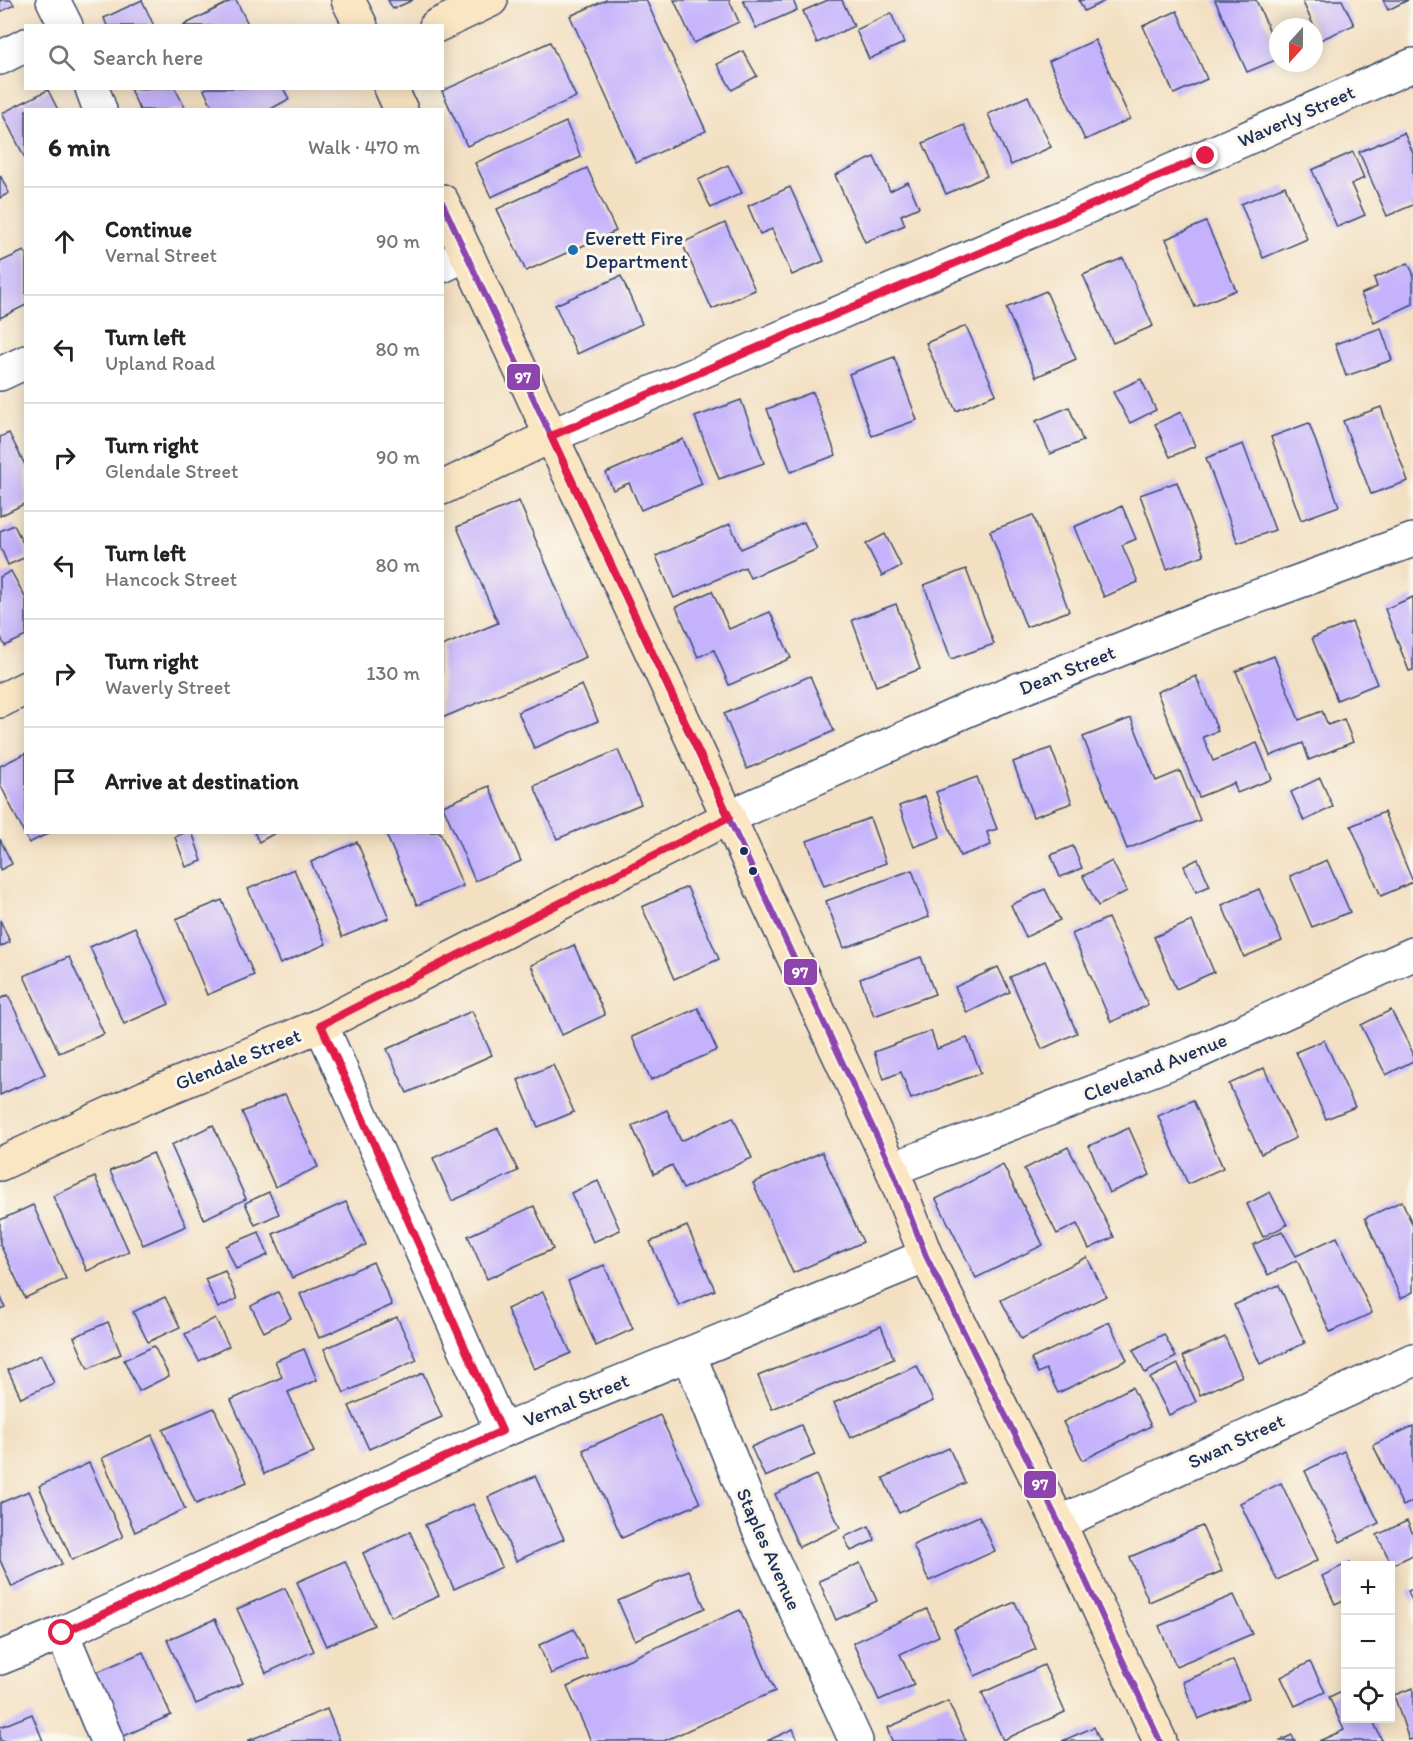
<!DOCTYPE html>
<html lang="en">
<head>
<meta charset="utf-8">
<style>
	body { margin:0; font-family:Itim,sans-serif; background:#f2f2f2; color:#222 }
	.controls { position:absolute; right:18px; bottom:18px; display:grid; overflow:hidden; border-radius:0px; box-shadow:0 3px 15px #0003 }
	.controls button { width:54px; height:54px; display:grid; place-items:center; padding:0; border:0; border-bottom:2px solid #e0e0e0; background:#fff; color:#222; font:30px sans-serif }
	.compass { position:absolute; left:1269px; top:18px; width:54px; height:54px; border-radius:50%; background:#fff; box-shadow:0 3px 15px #0003; rotate:201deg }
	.stop { position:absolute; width:18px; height:18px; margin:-14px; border:4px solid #e11d48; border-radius:50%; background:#fff }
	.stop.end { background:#e11d48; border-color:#fff; box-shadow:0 2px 6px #0008 }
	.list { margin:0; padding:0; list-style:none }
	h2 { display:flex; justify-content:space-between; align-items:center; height:78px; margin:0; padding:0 24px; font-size:26px }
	h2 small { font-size:20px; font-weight:400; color:#767676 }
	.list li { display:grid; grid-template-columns:39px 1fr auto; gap:18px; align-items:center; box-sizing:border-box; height:108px; padding:0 24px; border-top:2px solid #e0e0e0 }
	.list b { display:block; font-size:22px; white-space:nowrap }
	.list p { margin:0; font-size:20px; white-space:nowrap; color:#767676 }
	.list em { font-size:20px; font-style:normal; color:#767676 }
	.icon { flex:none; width:33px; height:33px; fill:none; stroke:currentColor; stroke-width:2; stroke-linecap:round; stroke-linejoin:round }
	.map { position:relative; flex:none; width:1413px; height:1741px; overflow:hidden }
	.search { position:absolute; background:#fff; box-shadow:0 3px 15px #0003; left:24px; top:24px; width:420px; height:66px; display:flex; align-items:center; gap:15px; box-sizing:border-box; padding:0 21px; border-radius:0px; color:#767676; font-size:22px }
	.panel { position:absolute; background:#fff; box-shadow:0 3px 15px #0003; left:24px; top:108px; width:420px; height:726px; border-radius:0px }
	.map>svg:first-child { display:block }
	.building { fill:#c4b2fc }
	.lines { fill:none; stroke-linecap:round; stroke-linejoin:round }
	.street-casing { stroke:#3b4a6d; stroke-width:36 }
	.secondary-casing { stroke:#3b4a6d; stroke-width:36 }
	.street { stroke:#fff; stroke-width:33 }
	.secondary { stroke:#fbe6c4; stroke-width:33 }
	.bus-1-casing { stroke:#fbf7ec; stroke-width:10 }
	.bus-1 { stroke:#8e44ad; stroke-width:6 }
	.route { stroke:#e11d48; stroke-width:8 }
	.poi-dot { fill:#1f6fb2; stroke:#fbf7ec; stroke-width:2 }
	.bus-dot { fill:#1b2f5e; stroke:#fbf7ec; stroke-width:2 }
	.labels { text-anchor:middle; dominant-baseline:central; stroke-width:6; stroke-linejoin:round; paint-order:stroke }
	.street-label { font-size:20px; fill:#1b2f5e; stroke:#fbf7ec }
	.poi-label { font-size:20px; fill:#1b2f5e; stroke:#fbf7ec; text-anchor:start }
	.line-badge { stroke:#fbf7ec; stroke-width:2 }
	.badge-label { font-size:16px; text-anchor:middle; font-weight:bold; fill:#fff }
</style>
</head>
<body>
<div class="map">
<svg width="1413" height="1741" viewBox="0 0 1413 1741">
	<rect width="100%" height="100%" fill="#fbf7ec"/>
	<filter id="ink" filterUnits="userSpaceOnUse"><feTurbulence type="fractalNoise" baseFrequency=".0167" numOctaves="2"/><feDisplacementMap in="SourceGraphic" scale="12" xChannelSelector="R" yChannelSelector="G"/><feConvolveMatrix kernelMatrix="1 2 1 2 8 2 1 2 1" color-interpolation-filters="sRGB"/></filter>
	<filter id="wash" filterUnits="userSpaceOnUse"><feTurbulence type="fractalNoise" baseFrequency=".008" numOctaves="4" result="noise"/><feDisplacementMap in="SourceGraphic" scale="24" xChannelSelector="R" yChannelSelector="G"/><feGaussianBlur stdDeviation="1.35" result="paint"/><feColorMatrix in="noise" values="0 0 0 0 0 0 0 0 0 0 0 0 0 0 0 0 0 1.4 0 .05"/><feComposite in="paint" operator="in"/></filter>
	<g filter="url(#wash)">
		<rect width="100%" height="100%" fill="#f3e0c3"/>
		<g id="blocks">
			<g class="building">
				<path d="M0,0h11l3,5 -14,7z"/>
				<path d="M142,0l12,26h-47l-3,-8z"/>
				<path d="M233,0h3l13,26h-67z"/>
				<path d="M388,0h25l-20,9z"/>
				<path d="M606,0h40l60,131 -70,32 -66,-147z"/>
				<path d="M674,0h55l10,22 -45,21z"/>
				<path d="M743,0h50l4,10 -41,18z"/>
				<path d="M828,0h14l12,26 -37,17 -14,-32z"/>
				<path d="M1079,0h28l-23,11z"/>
				<path d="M1215,0h41l22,50v9l-31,13z"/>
				<path d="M1302,0h40l12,25 -34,15z"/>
				<path d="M1383,0h25l-20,10z"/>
				<path d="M1177,11l30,68 -33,15 -31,-68z"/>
				<path d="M891,13l13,30 -35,16 -13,-29z"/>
				<path d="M1095,40l35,79 -45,21 -36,-79z"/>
				<path d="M550,42l26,55 -109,49 -25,-55z"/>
				<path d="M743,51l14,25 -25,14 -15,-26z"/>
				<path d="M175,88l11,22h-46l-10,-21z"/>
				<path d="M207,88h76l6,11 -20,11h-55l-10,-20z"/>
				<path d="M48,90l10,20h-32v50l-24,-47z"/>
				<path d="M1028,96l23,51 -40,18 -23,-51z"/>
				<path d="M566,122l15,35 -90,40 -16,-34z"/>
				<path d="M964,125l23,51 -41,18 -23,-51z"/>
				<path d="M1404,133l9,20v52l-26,11 -28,-64z"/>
				<path d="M1353,152l11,26 -13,6 14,31 -28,12 -25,-57z"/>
				<path d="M874,157l16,34 18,-9 11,25 -18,8 4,10 -40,17 -30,-67z"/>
				<path d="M728,165l14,28 -31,15 -13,-28z"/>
				<path d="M587,168l29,63 -90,40 -29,-62z"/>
				<path d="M0,175l9,18 -9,5z"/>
				<path d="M1285,186l22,53 -44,19 -22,-54z"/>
				<path d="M790,187l34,74 -32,14 -20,-46 -12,5 -12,-28z"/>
				<path d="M1206,222l30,68 -41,17 -29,-68z"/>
				<path d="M725,223l30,67 -43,19 -30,-66z"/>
				<path d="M24,251l2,3v51l-26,13v-56z"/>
				<path d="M1123,258l30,68 -40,17 -30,-68z"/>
				<path d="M1408,263l5,10v31l-39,18 -13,-28 16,-7 -3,-9z"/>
				<path d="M621,276l21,48 -65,30 -22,-49z"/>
				<path d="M1046,291l30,68 -40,18 -30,-69z"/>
				<path d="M966,326l30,68 -40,17 -30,-68z"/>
				<path d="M1381,328l11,32 -46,16 -11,-32z"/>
				<path d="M894,357l23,63 -45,16 -23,-62z"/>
				<path d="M1141,379l15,31 -26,13 -17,-31z"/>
				<path d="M813,392l23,63 -45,17 -24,-63z"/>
				<path d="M741,400l23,63 -45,16 -24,-62z"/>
				<path d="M1069,407l14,34 -33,13 -14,-33z"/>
				<path d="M1381,407l27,74 -37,13 -28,-73z"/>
				<path d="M1181,412l14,34 -25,11 -15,-33z"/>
				<path d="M1309,423l30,83 -38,14 -30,-83z"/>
				<path d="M9,433l17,34v36l-26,13v-79z"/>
				<path d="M683,439l19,45 -61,26 -12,-27 -16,7 -7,-17z"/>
				<path d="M1243,444l32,86 -37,13 -32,-85z"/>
				<path d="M1177,482l27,73 -37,14 -27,-74z"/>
				<path d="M519,501l67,156 -144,61v-72l56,-23 -41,-96z"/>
				<path d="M1122,506l14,33 -14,6 16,37 -34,15 -30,-70z"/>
				<path d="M1033,515l36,96 -43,16 -36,-96z"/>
				<path d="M804,522l13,27 -67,29 -5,-11 -71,31 -18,-42 74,-32 11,25z"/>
				<path d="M14,525l12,24v8l-18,8 -8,-19v-15z"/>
				<path d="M885,534l16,32 -19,10 -16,-32z"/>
				<path d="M966,569l28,75 -43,15 -27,-74z"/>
				<path d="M11,571l15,28v37l-21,10 -5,-11v-58z"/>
				<path d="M712,591l17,38 41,-17 21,46 -62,27 -15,-35 -16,7 -22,-50z"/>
				<path d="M1413,597v73l-4,1 -24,-62z"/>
				<path d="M896,604l24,65 -44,17 -24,-66z"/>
				<path d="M1352,622l25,62 -40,16 -25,-62z"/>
				<path d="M1274,656l25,64 23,-9 6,14 16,-6 9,23 -44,18 -6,-17 -33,13 -34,-85z"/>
				<path d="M810,676l24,55 -87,38 -23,-55z"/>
				<path d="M1196,676l22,55 -15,6 10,24 44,-18 15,36 -35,14 -3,-10 -35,14 -42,-105z"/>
				<path d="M582,685l16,36 -64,27 -16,-36z"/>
				<path d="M1131,718l25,63 24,-10 20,49 -73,29 -44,-112z"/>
				<path d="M1051,748l21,55 -39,14 -20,-55z"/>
				<path d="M618,750l23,54 -84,35 -23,-53z"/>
				<path d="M26,753v79h25l-22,11 -29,-59v-18z"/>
				<path d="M977,777l20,52 -10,3 4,13 -31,11 -24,-64z"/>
				<path d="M1320,778l13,29 -29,14 -13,-29z"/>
				<path d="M489,786l32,75 -46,20 -32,-75z"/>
				<path d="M925,796l15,41 -26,10 -15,-41z"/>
				<path d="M1384,812l29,70 -32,14 -30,-70z"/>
				<path d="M870,818l16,45 -62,23 -17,-45z"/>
				<path d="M186,832h6l10,29 -16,6 -11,-30z"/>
				<path d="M254,832h23l-18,10z"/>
				<path d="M385,832h55l23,54 -46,19z"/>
				<path d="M0,839l12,25 -12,6z"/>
				<path d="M357,842l32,76 -47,19 -31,-75z"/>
				<path d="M1073,846l9,22 -22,9 -9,-22z"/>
				<path d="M1198,859l12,27 -14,6 -12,-26z"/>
				<path d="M1327,860l23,52 -38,15 -22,-51z"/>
				<path d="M1112,861l15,30 -29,15 -15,-30z"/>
				<path d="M294,869l32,75 -46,20 -32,-75z"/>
				<path d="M912,870l17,47 -85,31 -18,-47z"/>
				<path d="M687,887l32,72 -45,20 -32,-72z"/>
				<path d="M1045,889l15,31 -34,17 -15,-32z"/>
				<path d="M1259,889l23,52 -38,16 -22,-52z"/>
				<path d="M222,900l32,75 -47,20 -31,-76z"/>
				<path d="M1108,918l40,87 -37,17 -39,-88z"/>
				<path d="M0,920l10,22 -10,5z"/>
				<path d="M1192,921l22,51 -38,17 -22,-52z"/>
				<path d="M135,927l34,77 -45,20 -34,-77z"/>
				<path d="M574,945l31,70 -43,20 -31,-70z"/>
				<path d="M69,957l35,77 -45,19 -35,-77z"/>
				<path d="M921,957l14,37 -61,22 -14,-37z"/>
				<path d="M1045,961l32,72 -35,16 -32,-72z"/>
				<path d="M998,967l12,25 -43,21 -12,-26z"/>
				<path d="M8,995l37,79 -45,21v-96z"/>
				<path d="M698,1008l19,42 -66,30 -19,-43z"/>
				<path d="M1391,1010l22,43v8l-27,14 -25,-50z"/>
				<path d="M472,1011l20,44 -85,38 -20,-44z"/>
				<path d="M931,1031l6,18 30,-11 14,35 -70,26 -10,-27 -17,7 -10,-27z"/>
				<path d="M1324,1040l31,67 -29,12 -30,-67z"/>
				<path d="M553,1065l21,47 -36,15 -20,-47z"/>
				<path d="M1264,1068l32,70 -35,16 -32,-70z"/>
				<path d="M285,1094l33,73 -43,20 -33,-75z"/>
				<path d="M1193,1100l30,68 -35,16 -30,-68z"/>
				<path d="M667,1110l14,31 52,-24 19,41 -69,31 -11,-24 -18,9 -22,-48z"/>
				<path d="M213,1125l33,74 -42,20 -33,-74z"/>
				<path d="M498,1128l20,43 -66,30 -19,-43z"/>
				<path d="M1129,1128l21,47 -41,18 -20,-47z"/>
				<path d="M1068,1147l46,90 -25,12 -12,-25 -20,10 -33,-65z"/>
				<path d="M822,1152l41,90 -70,31 -40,-90z"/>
				<path d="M153,1153l33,73 -43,19 -33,-74z"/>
				<path d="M1003,1165l40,80 -67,33 -40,-79z"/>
				<path d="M95,1177l34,75 -42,19 -34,-75z"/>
				<path d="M598,1181l22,49 -27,12 -22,-49z"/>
				<path d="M269,1192l10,22 -24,11 -10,-22z"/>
				<path d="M1270,1192l17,33 -24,12 -16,-33z"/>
				<path d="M1402,1201l11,25v66l-12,6 -36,-80z"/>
				<path d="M346,1202l20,43 -74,33 -19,-44z"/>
				<path d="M33,1205l33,74 -41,19 -25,-54v-24z"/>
				<path d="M534,1206l19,43 -66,30 -19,-43z"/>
				<path d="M687,1226l28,64 -36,16 -29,-64z"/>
				<path d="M1282,1231l14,25 41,-19 35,76 -42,19 -33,-72 -29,15 -15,-30z"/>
				<path d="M259,1232l9,23 -32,14 -10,-23z"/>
				<path d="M1087,1257l19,39 -85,43 -20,-39z"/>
				<path d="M373,1262l19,43 -73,33 -19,-44z"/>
				<path d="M604,1265l29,64 -37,17 -28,-65z"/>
				<path d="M225,1271l12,28 -19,9 -13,-29z"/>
				<path d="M1279,1285l26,58 -45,21 -26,-59z"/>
				<path d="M278,1292l13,26 -27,14 -13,-26z"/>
				<path d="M543,1292l28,61 -37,16 -27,-60z"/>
				<path d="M0,1295l5,12 -5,2z"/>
				<path d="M165,1297l15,30 -32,15 -15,-30z"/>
				<path d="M397,1317l20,43 -73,33 -20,-44z"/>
				<path d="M215,1318l14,28 -30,15 -14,-27z"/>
				<path d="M108,1322l13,32 -33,15 -14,-32z"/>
				<path d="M1109,1322l18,38 -69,33 -12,-24 -8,4 -7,-14z"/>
				<path d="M881,1326l13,33 -122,50 -14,-33z"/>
				<path d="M1164,1334l12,23 -31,16 -12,-23z"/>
				<path d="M1225,1337l17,39 -42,19 -17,-39z"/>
				<path d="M154,1346l15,30 -30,15 -15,-31z"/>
				<path d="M304,1349l13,31 -29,12 26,60 -50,22 -33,-74 51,-23 -7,-16z"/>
				<path d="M41,1355l13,28 -33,15 -13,-28z"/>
				<path d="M1178,1364l18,38 -27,13 -19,-37z"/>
				<path d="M917,1366l16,35 -83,37 -16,-35z"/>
				<path d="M423,1373l19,44 -73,32 -20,-43z"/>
				<path d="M1132,1387l19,39 -68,34 -20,-38z"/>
				<path d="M214,1408l33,74 -51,22 -33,-74z"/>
				<path d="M660,1415l40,88 -78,35 -39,-88z"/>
				<path d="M801,1425l14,30 -50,22 -14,-30z"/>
				<path d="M1413,1426v75l-10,5 -30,-61z"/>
				<path d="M152,1435l33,74 -50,23 -33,-74z"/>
				<path d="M949,1448l16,35 -66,30 -16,-35z"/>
				<path d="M1344,1451l35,72 -39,19 -35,-71z"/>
				<path d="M89,1463l34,74 -51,23 -33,-74z"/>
				<path d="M816,1475l24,53 -41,19 -24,-53z"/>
				<path d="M535,1476l29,63 -48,22 -28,-64z"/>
				<path d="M1281,1483l37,77 -41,20 -37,-77z"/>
				<path d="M29,1491l33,73 -50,23 -12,-27v-57z"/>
				<path d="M473,1504l29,63 -48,22 -29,-64z"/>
				<path d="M979,1516l16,35 -66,30 -16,-36z"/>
				<path d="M1407,1521l6,13v21l-21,10 -15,-30z"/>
				<path d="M869,1526l6,14 -24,11 -7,-14z"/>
				<path d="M1202,1526l20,45 -73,31 -19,-45z"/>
				<path d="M410,1532l29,64 -48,21 -28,-64z"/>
				<path d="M345,1561l29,64 -48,21 -29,-64z"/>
				<path d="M1350,1562l1,4h-5v33l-11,5 -13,-28z"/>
				<path d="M860,1563l17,38 -41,19 -17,-39z"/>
				<path d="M688,1570l17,38 -70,32 -17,-39z"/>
				<path d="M285,1588l29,63 -48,22 -29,-64z"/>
				<path d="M1413,1589v14l-5,-12z"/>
				<path d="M1234,1595l18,39 -76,32 -17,-40z"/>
				<path d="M1015,1602l21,47 -61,27 -21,-47z"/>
				<path d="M927,1609l12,27 -39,18 14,31 -35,15 -26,-57z"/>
				<path d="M740,1610l35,81 -111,50h-73l-24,-54z"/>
				<path d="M215,1619l28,64 -47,21 -29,-64z"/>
				<path d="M574,1629l13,29 -36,16 -12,-29z"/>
				<path d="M143,1652l28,63 -47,21 -29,-63z"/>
				<path d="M1233,1660l16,38 -51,21 -15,-37z"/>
				<path d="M1310,1662l15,30 -30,14 -14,-29z"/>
				<path d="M1044,1665l21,47 -62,28 -21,-47z"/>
				<path d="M1413,1688v51l-4,1 -15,-45z"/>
				<path d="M1346,1689v29h26l10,23h-63l25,-11 -15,-33z"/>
				<path d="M948,1701l18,40h-74l-5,-13z"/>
				<path d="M327,1709l13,32h-93z"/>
				<path d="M32,1714l11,27h-43v-14z"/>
				<path d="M1094,1727l6,14h-38z"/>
				<path d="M793,1729l5,12h-31z"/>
				<path d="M1292,1735l3,6h-16z"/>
			</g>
		</g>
	</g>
	<g filter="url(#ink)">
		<use href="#blocks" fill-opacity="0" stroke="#3b4a6d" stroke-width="1.5"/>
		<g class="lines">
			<defs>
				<g id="street">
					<path d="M53,0l13,26"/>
					<path d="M0,58l26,-13"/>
					<path d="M92,88l8,22"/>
					<path d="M442,266l25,-12"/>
					<path d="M0,374l26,-12"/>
					<path d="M551,436l655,-280 207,-91"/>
					<path d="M729,817l238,-107 245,-97 201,-73"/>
					<path d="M321,1025l181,406"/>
					<path d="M892,1169l301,-115 220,-100"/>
					<path d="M689,1354l70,176 97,211"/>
					<path d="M1059,1523l354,-163"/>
					<path d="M62,1633l45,108"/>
					<path d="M0,1658l62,-25 440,-202 424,-175"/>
				</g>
				<g id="secondary">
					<path d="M348,0l13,26"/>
					<path d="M436,26l55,-26"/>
					<path d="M391,88l10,22"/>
					<path d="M442,201l450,968 34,87 133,267 101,218"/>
					<path d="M442,488l109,-52"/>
					<path d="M0,701l26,-13"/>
					<path d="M0,1164l146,-67 175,-72 408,-208"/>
				</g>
			</defs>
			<use href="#street" class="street-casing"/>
			<use href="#secondary" class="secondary-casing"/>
			<use href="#street" class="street"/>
			<use href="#secondary" class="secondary"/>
			<defs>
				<path id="bus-1" d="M442,202l450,967 34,87 133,267 101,218"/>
			</defs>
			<use href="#bus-1" class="bus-1-casing"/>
			<use href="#bus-1" class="bus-1"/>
		</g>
	</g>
	<g class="lines" filter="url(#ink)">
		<path class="route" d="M62,1633l440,-202 -181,-406 408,-208 -178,-381 655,-280"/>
	</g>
	<circle class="poi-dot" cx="573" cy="250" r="6"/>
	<g class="bus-dot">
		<circle cx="744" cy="851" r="5"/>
		<circle cx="753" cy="871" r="5"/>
	</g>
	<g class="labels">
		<g class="street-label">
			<text transform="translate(1296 116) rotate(-24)">Waverly Street</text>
			<text transform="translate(1067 670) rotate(-22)">Dean Street</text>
			<text transform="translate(238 1059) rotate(-22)">Glendale Street</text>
			<text transform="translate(1155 1067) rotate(-22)">Cleveland Avenue</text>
			<text transform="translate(576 1400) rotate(-22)">Vernal Street</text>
			<text transform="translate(1236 1441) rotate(-25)">Swan Street</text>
			<text transform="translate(769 1549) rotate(66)">Staples Avenue</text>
		</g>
		<g class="poi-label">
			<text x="585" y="238">Everett Fire<tspan x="585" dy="23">Department</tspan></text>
		</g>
	</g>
	<g class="line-badge">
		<rect x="506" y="363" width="35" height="28" rx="6" fill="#8e44ad"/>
		<rect x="783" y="958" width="35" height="28" rx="6" fill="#8e44ad"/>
		<rect x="1023" y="1470" width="34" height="29" rx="6" fill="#8e44ad"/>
	</g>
	<g class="badge-label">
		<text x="523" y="383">97</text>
		<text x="800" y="978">97</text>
		<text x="1040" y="1490">97</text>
	</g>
</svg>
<div class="controls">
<button>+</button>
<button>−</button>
<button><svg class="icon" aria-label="locate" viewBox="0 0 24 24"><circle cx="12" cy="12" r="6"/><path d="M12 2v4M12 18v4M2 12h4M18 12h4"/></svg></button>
</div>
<svg class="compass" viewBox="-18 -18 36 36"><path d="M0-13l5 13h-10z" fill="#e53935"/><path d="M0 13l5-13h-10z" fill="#767676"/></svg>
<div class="stop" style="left:62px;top:1633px"></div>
<div class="stop end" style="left:1206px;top:156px"></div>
<div class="search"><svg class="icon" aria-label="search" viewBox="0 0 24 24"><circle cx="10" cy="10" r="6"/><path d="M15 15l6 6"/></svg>Search here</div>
<section class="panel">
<h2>6 min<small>Walk · 470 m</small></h2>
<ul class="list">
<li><svg class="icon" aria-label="ahead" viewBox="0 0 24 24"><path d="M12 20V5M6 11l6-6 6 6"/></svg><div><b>Continue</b><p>Vernal Street</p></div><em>90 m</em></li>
<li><svg class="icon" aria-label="left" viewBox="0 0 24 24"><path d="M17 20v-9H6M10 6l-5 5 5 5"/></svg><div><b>Turn left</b><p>Upland Road</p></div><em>80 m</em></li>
<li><svg class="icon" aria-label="right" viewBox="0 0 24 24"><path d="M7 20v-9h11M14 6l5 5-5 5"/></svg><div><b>Turn right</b><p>Glendale Street</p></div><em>90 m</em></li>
<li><svg class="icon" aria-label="left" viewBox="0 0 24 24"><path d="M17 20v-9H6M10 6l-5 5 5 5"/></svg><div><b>Turn left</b><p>Hancock Street</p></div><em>80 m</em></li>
<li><svg class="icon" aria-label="right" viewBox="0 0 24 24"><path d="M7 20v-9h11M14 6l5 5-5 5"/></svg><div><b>Turn right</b><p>Waverly Street</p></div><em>130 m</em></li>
<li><svg class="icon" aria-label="arrive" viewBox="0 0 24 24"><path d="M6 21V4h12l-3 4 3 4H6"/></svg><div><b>Arrive at destination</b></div></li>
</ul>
</section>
</div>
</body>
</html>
